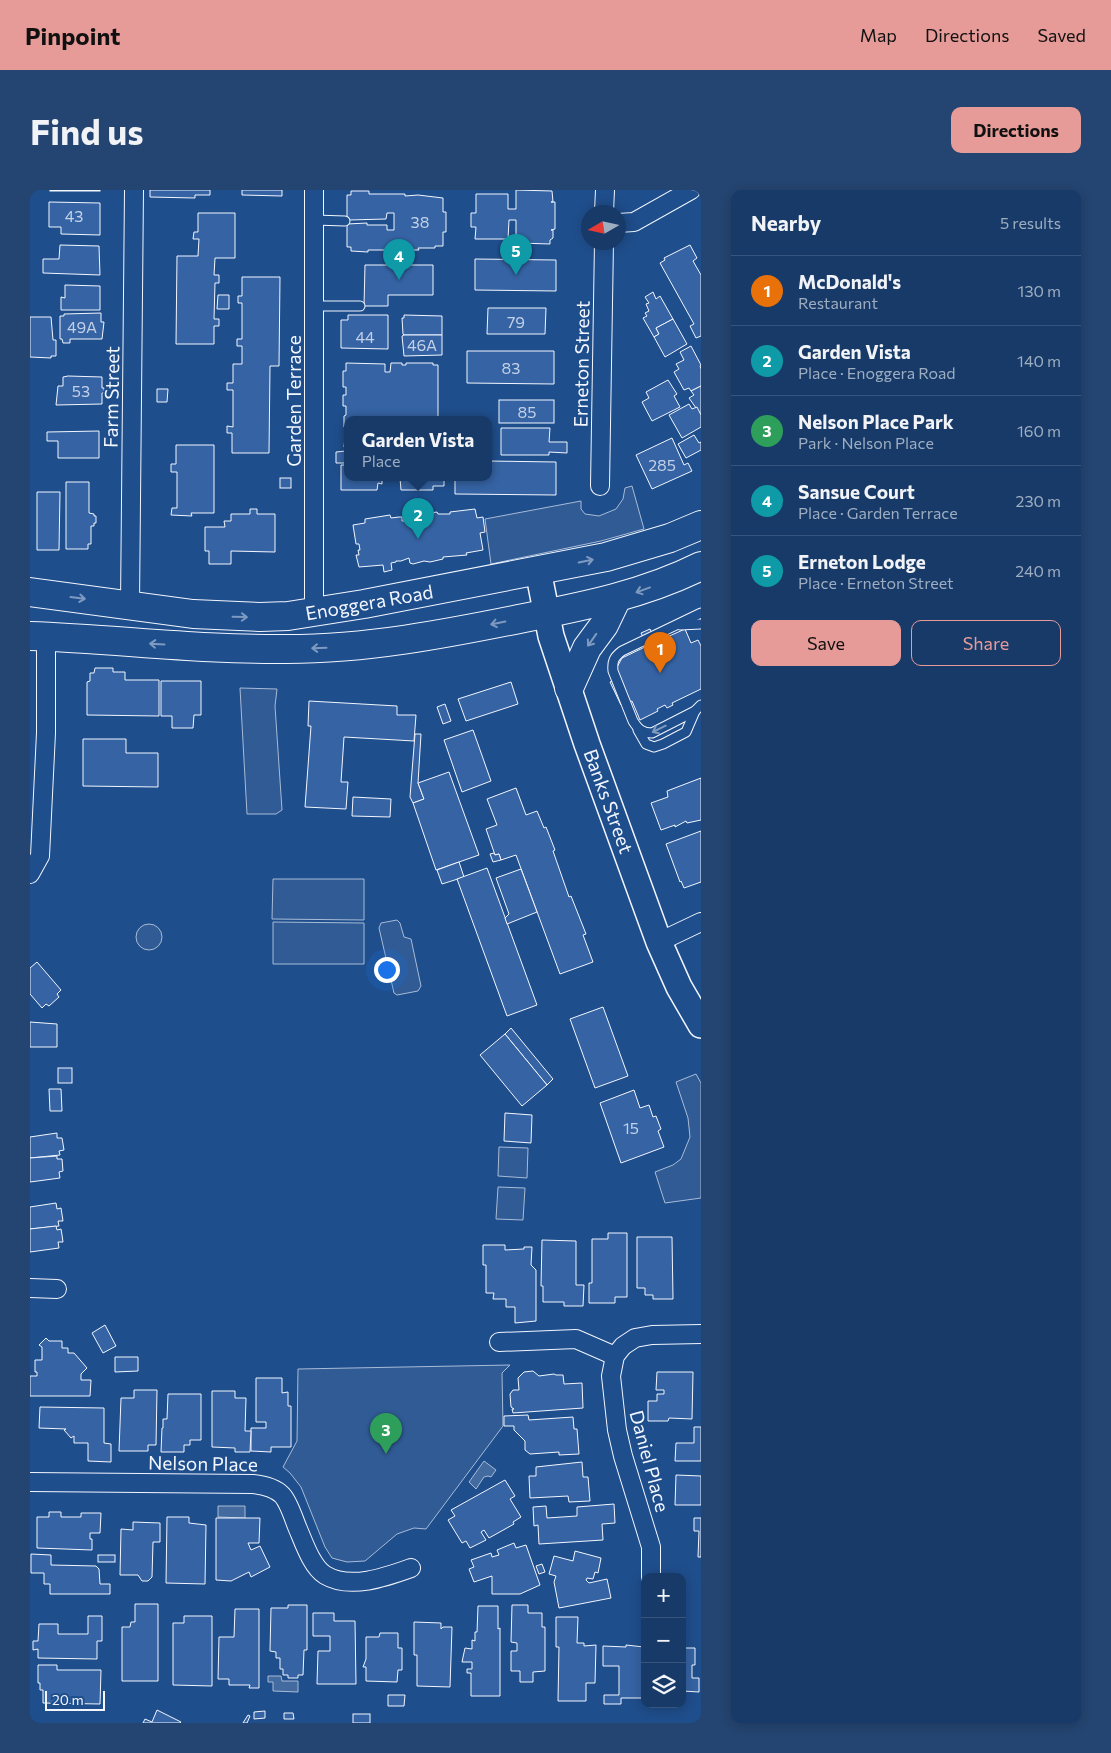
<!DOCTYPE html>
<html lang="en">
<head>
<meta charset="utf-8">
<style>
	body { margin:0; font-family:Commissioner,sans-serif; background:#244571; color:#f1f3f6 }
	.controls { position:absolute; right:15px; bottom:15px; display:grid; overflow:hidden; border-radius:10px; box-shadow:0 2px 12px #0003 }
	.controls button { width:45px; height:45px; display:grid; place-items:center; padding:0; border:0; border-bottom:1px solid #36547d; background:#173a69; color:#f1f3f6; font:25px sans-serif }
	.compass { position:absolute; left:551px; top:15px; width:45px; height:45px; border-radius:50%; background:#173a69; box-shadow:0 2px 12px #0003; rotate:261deg }
	.scale { position:absolute; left:15px; bottom:12px; width:60px; box-sizing:border-box; padding-left:5px; border:2px solid #f2f6ff; border-top:0; font-size:14px; line-height:18px; white-space:nowrap; color:#f2f6ff; -webkit-text-stroke:4px #1f4e8c; paint-order:stroke }
	.you { position:absolute; left:356px; top:779px; width:18px; height:18px; margin:-12px; border:4px solid #fff; border-radius:50%; background:#1a73e8; box-shadow:0 0 0 8px #1a73e833 }
	.badge { display:grid; place-items:center; width:32px; height:32px; border-radius:50%; background:#e69b98; color:#fff; font-size:16px; font-weight:700 }
	.pin { position:absolute; translate:-50% -41px; filter:drop-shadow(0 1px 2px #0008) }
	.pin::after { content:''; position:absolute; top:26px; width:18px; height:15px; background:inherit; clip-path:polygon(0 0,100% 0,50% 100%) }
	.popup { position:absolute; left:314px; top:226px; width:148px; height:65px; box-sizing:border-box; display:grid; place-content:center; border-radius:10px; background:#173a69; filter:drop-shadow(0 1px 4px #0005); font-size:16px; white-space:nowrap; color:#9eadc0 }
	.popup b { font-size:19px; color:#f1f3f6 }
	.popup::after { content:''; position:absolute; left:50%; top:100%; margin-left:-10px; border:10px solid transparent; border-top-color:#173a69 }
	.list { margin:0; padding:0; list-style:none }
	h2 { display:flex; justify-content:space-between; align-items:center; height:65px; margin:0; padding:0 20px; font-size:21px }
	h2 small { font-size:16px; font-weight:400; color:#9eadc0 }
	.list li { display:grid; grid-template-columns:32px 1fr auto; gap:15px; align-items:center; box-sizing:border-box; height:70px; padding:0 20px; border-top:1px solid #36547d }
	.list b { display:block; font-size:19px; white-space:nowrap }
	.list p { margin:0; font-size:16px; white-space:nowrap; color:#9eadc0 }
	.list em { font-size:16px; font-style:normal; color:#9eadc0 }
	.actions { display:flex; gap:10px; padding:15px 20px }
	.actions a { flex:1; padding:11px 0; border:1px solid #e69b98; border-radius:10px; text-align:center; font-size:18px; color:#e69b98 }
	.actions .main { background:#e69b98; color:#111 }
	.icon { flex:none; width:28px; height:28px; fill:none; stroke:currentColor; stroke-width:2; stroke-linecap:round; stroke-linejoin:round }
	.map { position:relative; flex:none; width:671px; height:1533px; overflow:hidden; border-radius:10px }
	header { display:flex; align-items:center; gap:30px; box-sizing:border-box; height:70px; padding:0 25px; background:#e69b98; color:#111 }
	header strong { font-size:24px }
	nav { display:flex; gap:28px; margin-inline-start:auto; font-size:18px }
	.intro { display:flex; align-items:center; justify-content:space-between; box-sizing:border-box; height:120px; padding:0 30px }
	h1 { margin:0; font-size:35px }
	.button { padding:12px 22px; border-radius:10px; background:#e69b98; color:#111; font-size:18px; font-weight:700 }
	main { display:flex; gap:30px; padding:0 30px }
	aside { flex:1; background:#173a69; border-radius:10px; box-shadow:0 2px 12px #0003 }
	.map>svg:first-child { display:block }
	.built { fill:#305b95; stroke:#a8bbd7 }
	.water { fill:#446ba0; stroke:#a8bbd7 }
	.building { fill:#3563a3; stroke:#f2f6ff }
	.lines { fill:none; stroke-linecap:round; stroke-linejoin:round }
	.lane-casing { stroke:#f2f6ff; stroke-width:11 }
	.street-casing { stroke:#f2f6ff; stroke-width:20 }
	.secondary-casing { stroke:#f2f6ff; stroke-width:28 }
	.primary-casing { stroke:#f2f6ff; stroke-width:30 }
	.lane { stroke:#1f4e8c; stroke-width:9 }
	.street { stroke:#1f4e8c; stroke-width:18 }
	.secondary { stroke:#1f4e8c; stroke-width:25 }
	.primary { stroke:#1f4e8c; stroke-width:28 }
	.oneway { stroke:#7e9ac0 }
	.labels { text-anchor:middle; dominant-baseline:central; stroke-width:4; stroke-linejoin:round; paint-order:stroke }
	.number-label { font-size:16px; fill:#c3d1e8 }
	.street-label { font-size:19px; fill:#f2f6ff; stroke:#1f4e8c }
</style>
</head>
<body>
<header>
<strong>Pinpoint</strong>
<nav><a>Map</a><a>Directions</a><a>Saved</a></nav>
</header>
<div class="intro"><h1>Find us</h1><a class="button">Directions</a></div>
<main>
<div class="map">
<svg width="671" height="1533" viewBox="0 0 671 1533">
	<rect width="100%" height="100%" fill="#1f4e8c"/>
	<g class="built">
		<path d="M602,296l12,43 -43,12 -110,23 -6,-45 96,-18v8l4,5 14,2 17,-7 7,-10 2,-11z"/>
		<path d="M210,498l37,1 -2,17 7,104 -6,4h-29z"/>
		<path d="M243,689h91v41l-92,-1z"/>
		<path d="M367,730l3,3 4,14 7,2 10,47 -3,5 -21,4 -3,-2 -15,-65 2,-5z"/>
		<path d="M243,732l91,1v41h-91z"/>
		<circle cx="119" cy="747" r="13"/>
		<path d="M666,884l5,9v115l-36,5 -10,-31 18,-7 8,-6 9,-22 -2,-19 -12,-36z"/>
		<path d="M469,957l29,1 -1,30 -29,-2z"/>
		<path d="M468,997l27,1 -2,32 -27,-1z"/>
		<path d="M480,1175l-8,8 1,53 -77,103 -12,-1 -17,6 -32,27 -18,1 -15,-4 -7,-11 -24,-60 -11,-14 -7,-6 14,-26 1,-72z"/>
	</g>
	<g class="water">
		<path d="M454,1271l12,9 -5,7 -3,-1 -4,1 -8,12 -7,-7z"/>
		<path d="M188,1316h27v12l-27,-1z"/>
		<path d="M238,1486h13l1,5h16v11l-25,-1v-9h-5z"/>
	</g>
	<g class="building">
		<rect x="20" y="0" width="50" height="1"/>
		<path d="M120,0h60v5h-15v3l-45,-1z"/>
		<path d="M212,0h40v6l-40,-1z"/>
		<path d="M486,0l36,1 1,11h-2h4v27l-4,1h2v8l-3,2v4l-31,-1v-4h-3v-19h-7l-1,19h-33l1,-12h-5v-14h5v-19h32v15h8z"/>
		<path d="M321,1h18v3h36v2l13,-1 25,3v14h3v20h-3v14h-8v2h-17l1,2h-9v-2h-5v2h-37v2l-17,-1v-4h-4v-23l20,-1v2h20v5h7v-17h-7l-1,6 -37,1 -2,-2v-23h4z"/>
		<path d="M19,12l51,1v32l-39,-1v-7h-12z"/>
		<path d="M168,23h37v45h-20l-1,17h5v8h-4l-1,36h5v7h-5v18h-38l1,-88h21l1,-17h-6l1,-7h4z"/>
		<path d="M30,55l39,1 1,29 -57,-2v-14h16z"/>
		<path d="M660,55l7,13 -4,3 8,14v61l-5,2 -6,-12 4,-2 -34,-61 5,-3 -1,-2z"/>
		<path d="M445,69l81,1v31l-81,-1z"/>
		<path d="M335,75h68v30h-45v11h-24z"/>
		<path d="M212,87h38l-1,89h-9l-1,87h-37v-20h-5v-7l6,1v-37h-6v-7h6v-19h9v-18h-5v-7h5v-36h-4v-7h4z"/>
		<path d="M35,95l35,1v24h-39v-13l4,1z"/>
		<path d="M623,102l3,7 4,-3 13,23 -17,9 3,6 -5,3 -11,-19 4,-2 -2,-3 4,-2 -3,-7 3,-1 -4,-6z"/>
		<path d="M188,105h11v14h-12z"/>
		<path d="M458,118h58l-1,26h-58z"/>
		<path d="M71,123v9h3l-2,17h-32v4h-7l-1,-4h-2v-23h4v-2z"/>
		<path d="M318,125h40v34l-47,-1v-28h7z"/>
		<path d="M374,125l38,1v19h-38l-1,-1 -1,-16h2z"/>
		<path d="M0,127h21l2,23h3v16h-5v2l-21,-1z"/>
		<path d="M643,129l14,25 -22,13 -11,-20 5,-3 -3,-6z"/>
		<path d="M374,145h38v20l-38,1 -2,-20z"/>
		<path d="M661,156l10,19 -1,1 1,3v17l-10,5 -2,-3 -5,2 -10,-18 5,-3 -3,-5 8,-4 -4,-8z"/>
		<path d="M437,161h87v33l-87,-1z"/>
		<path d="M316,173l39,1v8h5l1,-9h11v2h4v-2h27v2h5v55h-90v43h-12v-11l10,-1v-4h-2l2,-20h-2v-11l2,-1v-9h-3v-11h3v-8h-3v-16h3z"/>
		<path d="M38,186l34,1v11h2v5h-2v11l-46,1 2,-19h5v-9z"/>
		<path d="M638,190l9,14 -3,2 6,11 -28,14 -10,-19 7,-4 -3,-6z"/>
		<path d="M671,196v29l-12,-17 5,-3 -3,-4z"/>
		<path d="M127,199h11l-1,13h-10z"/>
		<rect x="469" y="210" width="55" height="23"/>
		<path d="M659,214l3,5 5,-2 4,8v12l-19,11 -13,-23z"/>
		<path d="M471,238h49l-1,14h18v11l-18,-1v3h-48z"/>
		<path d="M69,241v27h-41v-17h-11v-9z"/>
		<path d="M664,245l5,8 2,-1v8l-15,8 -8,-14z"/>
		<path d="M642,248l12,27 4,-2 4,8 -40,18 -16,-34z"/>
		<path d="M146,255h38v68h-23l1,3 -21,-1 1,-7h5v-36h-6v-8h5z"/>
		<path d="M458,271l68,1v33l-101,-1v-16h33z"/>
		<path d="M311,275h7v13h38v2h-4v4l-4,-1 -1,7h-36z"/>
		<rect x="250" y="288" width="11" height="10"/>
		<path d="M370,288h44v8h-11v4h-32z"/>
		<path d="M36,292h23v31l5,1v2h2v7h-2v3h-3v18h-3v5h-22z"/>
		<path d="M7,302h23l-1,58h-22z"/>
		<path d="M220,319h7v5h18v38l-44,-1v13h-22v-13h-4v-24h20l-1,-6h7v-7h19z"/>
		<path d="M445,319l2,9 6,-1 2,15 -5,1 3,17 -17,3 1,2 -24,2v2l-13,3 -6,-1 -11,3 -3,-1 -1,-5 -8,3h-5v1l-5,1 1,7 -8,2 -1,-7 -24,2 -3,-12h3l-1,-5h2l-1,-6h-3l-3,-19 12,-2v-4l25,-4 1,3 8,-1h3v4h11l-1,-5 25,-4 1,2h12v-2z"/>
		<path d="M620,439l6,13 29,-13 6,14 7,-3 3,6v43l-29,14 1,2 -6,3 -2,-3 -8,4 1,2 -18,9 -8,-19 -11,4 -11,-23 10,-5 -4,-8 6,-11 25,-12 -6,-13z"/>
		<path d="M65,478h18v4h12v8h34v36l-72,-1v-33l3,-1v-8h4z"/>
		<path d="M131,491h40v34h-7l-1,13h-21v-12h-11z"/>
		<path d="M481,492l7,22 -52,17 -8,-22z"/>
		<path d="M279,511l88,5v9h19l-2,26 -70,-4 -3,45h7l-2,27 -41,-2 6,-81h-3z"/>
		<path d="M415,514l6,17 -8,3 -6,-17z"/>
		<path d="M443,540l18,51 -29,11 -18,-52z"/>
		<path d="M385,544h6l-3,49 6,16 -11,4 -3,-6z"/>
		<path d="M53,549h43v14h32v34l-75,-1z"/>
		<path d="M419,582l30,83 -43,15 -23,-67 11,-4 -6,-16z"/>
		<path d="M671,588v42l-14,3 -1,-2 -11,6v-2l-14,5 -10,-27 17,-6 -1,-6z"/>
		<path d="M486,598l10,27 11,-4 7,17 2,-1 9,23 -2,1 16,46 2,-1 15,38 -3,1 10,27 -33,12 -44,-119 -15,5 -2,-6 -4,1 -9,-26 11,-4 -10,-26z"/>
		<path d="M323,607l38,2 -1,18 -38,-1z"/>
		<path d="M671,641v51l-17,6 -3,-7 -1,1 -14,-38z"/>
		<path d="M464,663l1,2 4,-1 2,6 -8,2 -3,-8z"/>
		<path d="M429,672l5,15 -22,7 -5,-14z"/>
		<path d="M457,678l50,137 -30,11 -50,-137z"/>
		<path d="M491,679l16,43 -30,12 -2,-6 4,-4 -13,-36z"/>
		<path d="M7,772l24,28 -4,4 2,3 -10,9 -3,-2 -4,4 -12,-14v-26z"/>
		<path d="M573,817l25,69 -33,12 -25,-69z"/>
		<path d="M0,832l27,2v23h-27z"/>
		<path d="M481,838l42,51 -6,6 -42,-51z"/>
		<path d="M475,844l42,51 -25,21 -42,-51z"/>
		<rect x="28" y="878" width="14" height="15"/>
		<path d="M19,899h12l1,22h-12z"/>
		<path d="M604,900l6,18 9,-3 4,12 3,-1 5,13 -3,2 6,16 -43,16 -21,-60z"/>
		<path d="M475,923l27,2 -1,28 -27,-2z"/>
		<path d="M27,943v5h5l2,12 -5,1 1,4 -30,3v-21z"/>
		<path d="M27,966v3h5l1,12 -4,1 1,6 -30,4v-24z"/>
		<path d="M26,1013l1,6 4,-1 2,13h-5l1,5 -29,3v-22z"/>
		<path d="M26,1036l1,4 4,-1 1,6 1,7h-5l1,6 -29,4v-23z"/>
		<path d="M578,1043h19v64h-12v6h-26v-20h3v-44h16z"/>
		<path d="M607,1047h35l1,62h-20v-4h-8v-7h-8z"/>
		<path d="M512,1050l34,1v44h8l-1,21h-19v-4h-21v-16h-2z"/>
		<path d="M453,1055h22v5l19,-1v-2h8l-1,18 5,5v51l-21,2v-16h-9v-8h-13l1,-6h-8v-28h-3z"/>
		<path d="M75,1135l11,21 -13,7 -11,-20z"/>
		<path d="M16,1148l3,3h13v7h6v5h6l13,15 -6,6v6h10l-1,16h-60v-20h7v-4h-2v-12h7v-13l-3,-2z"/>
		<path d="M85,1167h23v14l-23,1z"/>
		<path d="M503,1181l6,5 15,-2 2,1h7l1,9 18,-1 1,25 -70,5 -1,-4h2l-3,-2 -1,-13 3,-4h6l-1,-12 6,-6z"/>
		<path d="M627,1182h36l-1,47 -23,-1 -1,3h-20v-20h9v-7h7v-4h-8z"/>
		<path d="M226,1188h26v15l6,-1v14h3v41h-20v5l-20,-1v-23h15v-6h-10z"/>
		<path d="M104,1200h23l-1,55h-8v6h-29l2,-53h13z"/>
		<path d="M182,1201h23v7h11l-1,33h6l-1,21h-15v-4l-23,-1z"/>
		<path d="M138,1204h33v46h-11v5h-6v7h-23l1,-24h1v-9h4z"/>
		<path d="M10,1217l64,1v35l7,1v18l-23,-1v-18h-14v-7l-3,2 -7,-8 2,-1 -27,-1z"/>
		<path d="M498,1225l1,5 44,-3 1,12h3l2,25 -20,1v-3l-29,2 -5,-4v-9l-11,-11v-4h-10v-10z"/>
		<path d="M664,1237h7v34h-26l1,-18h18z"/>
		<path d="M552,1272l1,15h5l2,24 -21,1 -1,-6 -38,2 -1,-22h7v-9z"/>
		<path d="M646,1285l25,1v29h-26z"/>
		<path d="M475,1290l10,16 -5,3 11,18 -8,5 1,2 -25,14 -5,-8 -3,2 5,8 -16,8 -4,-7 -4,2 -14,-23 7,-4 -4,-6z"/>
		<path d="M584,1314l1,19 -13,1 1,16 -64,4 -1,-19 -4,1 -1,-19 13,-1 1,12 30,-2v-9z"/>
		<path d="M19,1322h12v5h20v-4h20l-1,20h-10v6h2v11l-55,-2v-31h12z"/>
		<path d="M137,1327h22v6l17,2 -1,59 -39,-1z"/>
		<path d="M186,1328h44l-1,25h-11l3,7 9,-4 10,21 -19,10 -2,-5 -18,9 -15,-1z"/>
		<path d="M664,1328h7v39h-3l1,-26h-5z"/>
		<path d="M103,1332l27,1v19h-7l-1,35 -4,4h-6l-4,-6h-18l1,-46 12,1z"/>
		<path d="M484,1353l2,5 10,-3 14,40 -20,9h-28v-18l-18,6 -5,-13 5,-2 -3,-7 20,-7 1,4 7,-2 -2,-5z"/>
		<path d="M545,1361l26,7 -3,15 -3,-1 -2,7 -6,-1 -1,2 3,3 18,-4 4,19 -52,10 -5,-26 2,-6 -7,-2 5,-18 19,5z"/>
		<path d="M1,1364l20,1v10l45,1 3,3 1,15h10v10h-60v-10h-6v-11h-13z"/>
		<rect x="68" y="1365" width="17" height="7"/>
		<path d="M512,1374l3,8 -6,2 -3,-8z"/>
		<path d="M105,1414h23v77h-36v-54h8l1,-5h4z"/>
		<path d="M258,1415h19v45h-3l-1,25h-5v3h-10v-3h-5v-6h-3v-11h-4v-6l-6,-1 1,-43h17z"/>
		<path d="M482,1415h16v8h14v14h3v44l-12,1v10h-13v-11h-9v-20h6v-8l-6,-1z"/>
		<path d="M448,1416h20v23l2,-1v68h-29v-23h-4v-4h5v-7h-10l3,-14 7,1v-9l3,1v-9h2z"/>
		<path d="M205,1419h24v79h-10l1,-3h-21v-6h-11l1,-42h15z"/>
		<path d="M283,1423h21v8h21l1,63h-39l1,-33h12v-15h-17z"/>
		<path d="M58,1426h14v25h-5v18l-59,-1v-9l-5,1v-9h5l1,-17h19v10h30z"/>
		<path d="M154,1426h28v70l-39,-1v-62h11z"/>
		<path d="M526,1427h22l-1,26h7v3l12,-1 -1,38h-9v18h-28l1,-54h-3z"/>
		<path d="M384,1432l27,1v6l2,-2h9l-2,60 -33,-1v-31h-3z"/>
		<path d="M350,1443h18v15h4v22h-4l-1,12 -31,-1v-14h-3l3,-8v-22h13z"/>
		<path d="M596,1455l18,2 -1,51h-22v6h-17v-9h15v-29h-16v-20l23,1z"/>
		<path d="M652,1458h13v17h-3v13h7v14l-17,-1z"/>
		<path d="M8,1475h19v5h44l-1,34 -57,-1v-13h-3v-7h-2z"/>
		<path d="M358,1505h17l-1,11h-16z"/>
		<path d="M127,1520l24,12 -1,1h-37l2,-4 7,3z"/>
		<path d="M235,1521v7l-11,1v-7z"/>
		<path d="M254,1523h9l1,6h-10z"/>
		<rect x="323" y="1524" width="17" height="9"/>
		<path d="M218,1525l2,1 -3,7h-4z"/>
	</g>
	<g class="lines">
		<defs>
			<g id="lane">
				<path d="M284,30l31,1"/>
				<path d="M285,116h45"/>
				<path d="M671,423l-79,38c-8,6 -10,10 -9,20l20,50c5,8 9,12 19,12l43,-22 6,-6"/>
				<path d="M650,435l21,-1"/>
				<path d="M608,540l8,14 8,3 9,-3 23,-12 9,-21"/>
			</g>
			<g id="street">
				<path d="M574,22l1,-22"/>
				<path d="M588,33l16,-1 57,-32"/>
				<path d="M570,296l4,-244"/>
				<path d="M100,414l4,-414"/>
				<path d="M284,422v-422"/>
				<path d="M0,684l10,-18 6,-123v-96"/>
				<path d="M629,752l42,-20"/>
				<path d="M0,1098l27,1"/>
				<path d="M469,1152l77,-3 39,17"/>
				<path d="M0,1292l223,2c10,1 21,3 29,11 7,7 12,25 16,34 6,14 14,38 27,46 25,15 61,2 86,-7"/>
				<path d="M621,1387v-30l-28,-91 -6,-26 -6,-54 4,-20 8,-10 12,-8 17,-3 49,-1"/>
			</g>
			<path id="secondary" d="M508,380l13,66 36,108 72,198 20,45 22,38"/>
			<g id="primary">
				<path d="M0,402l163,22 67,3 28,-1 76,-12 242,-47 64,-19 31,-13"/>
				<path d="M0,446c86,3 171,14 257,13 80,0 158,-15 237,-31 61,-12 121,-24 177,-52"/>
				<path d="M539,498l18,-40 17,-23 13,-27"/>
			</g>
		</defs>
		<use href="#lane" class="lane-casing"/>
		<use href="#street" class="street-casing"/>
		<use href="#secondary" class="secondary-casing"/>
		<use href="#primary" class="primary-casing"/>
		<use href="#lane" class="lane"/>
		<use href="#street" class="street"/>
		<use href="#secondary" class="secondary"/>
		<use href="#primary" class="primary"/>
	</g>
	<defs><path id="oneway-shaft" d="M-6 0H5M1.5-3L5.5 0L1.5 3" fill="none" stroke-width="1.6" stroke-linecap="round" stroke-linejoin="round" transform="scale(1.25)"/></defs>
	<g class="oneway">
		<use href="#oneway-shaft" transform="translate(556 371) rotate(-12)"/>
		<use href="#oneway-shaft" transform="translate(613 400) rotate(160)"/>
		<use href="#oneway-shaft" transform="translate(48 408) rotate(7)"/>
		<use href="#oneway-shaft" transform="translate(210 427) rotate(1)"/>
		<use href="#oneway-shaft" transform="translate(468 433) rotate(169)"/>
		<use href="#oneway-shaft" transform="translate(562 450) rotate(125)"/>
		<use href="#oneway-shaft" transform="translate(127 454) rotate(-177)"/>
		<use href="#oneway-shaft" transform="translate(289 458) rotate(178)"/>
		<use href="#oneway-shaft" transform="translate(629 539) rotate(154)"/>
	</g>
	<g class="labels">
		<g class="number-label">
			<text x="44" y="25">43</text>
			<text x="390" y="31">38</text>
			<text x="486" y="131">79</text>
			<text x="52" y="136">49A</text>
			<text x="335" y="146">44</text>
			<text x="392" y="154">46A</text>
			<text x="481" y="177">83</text>
			<text x="51" y="200">53</text>
			<text x="497" y="221">85</text>
			<text x="632" y="274">285</text>
			<text x="601" y="937">15</text>
		</g>
		<g class="street-label">
			<text transform="translate(551 174) rotate(-89)">Erneton Street</text>
			<text transform="translate(81 207) rotate(-89)">Farm Street</text>
			<text transform="translate(263 211) rotate(-90)">Garden Terrace</text>
			<text transform="translate(339 412) rotate(-10)">Enoggera Road</text>
			<text transform="translate(579 611) rotate(70)">Banks Street</text>
			<text transform="translate(620 1271) rotate(75)">Daniel Place</text>
			<text transform="translate(173 1273) rotate(1)">Nelson Place</text>
		</g>
	</g>
</svg>
<div class="controls">
<button>+</button>
<button>−</button>
<button><svg class="icon" aria-label="layers" viewBox="0 0 24 24"><path d="M12 4l9 5-9 5-9-5zM3 14l9 5 9-5"/></svg></button>
</div>
<svg class="compass" viewBox="-18 -18 36 36"><path d="M0-13l5 13h-10z" fill="#e53935"/><path d="M0 13l5-13h-10z" fill="#9eadc0"/></svg>
<div class="scale">20 m</div>
<div class="you"></div>
<div class="pin badge" style="left:630px;top:483px;background:#e8710a">1</div>
<div class="pin badge" style="left:388px;top:349px;background:#0f9aa8">2</div>
<div class="popup"><b>Garden Vista</b>Place</div>
<div class="pin badge" style="left:356px;top:1264px;background:#2e9e5b">3</div>
<div class="pin badge" style="left:369px;top:90px;background:#0f9aa8">4</div>
<div class="pin badge" style="left:486px;top:85px;background:#0f9aa8">5</div>
</div>
<aside>
<h2>Nearby<small>5 results</small></h2>
<ul class="list">
<li><span class="badge" style="background:#e8710a">1</span><div><b>McDonald's</b><p>Restaurant</p></div><em>130 m</em></li>
<li><span class="badge" style="background:#0f9aa8">2</span><div><b>Garden Vista</b><p>Place · Enoggera Road</p></div><em>140 m</em></li>
<li><span class="badge" style="background:#2e9e5b">3</span><div><b>Nelson Place Park</b><p>Park · Nelson Place</p></div><em>160 m</em></li>
<li><span class="badge" style="background:#0f9aa8">4</span><div><b>Sansue Court</b><p>Place · Garden Terrace</p></div><em>230 m</em></li>
<li><span class="badge" style="background:#0f9aa8">5</span><div><b>Erneton Lodge</b><p>Place · Erneton Street</p></div><em>240 m</em></li>
</ul>
<div class="actions"><a class="main">Save</a><a>Share</a></div>
</aside>
</main>
</body>
</html>
